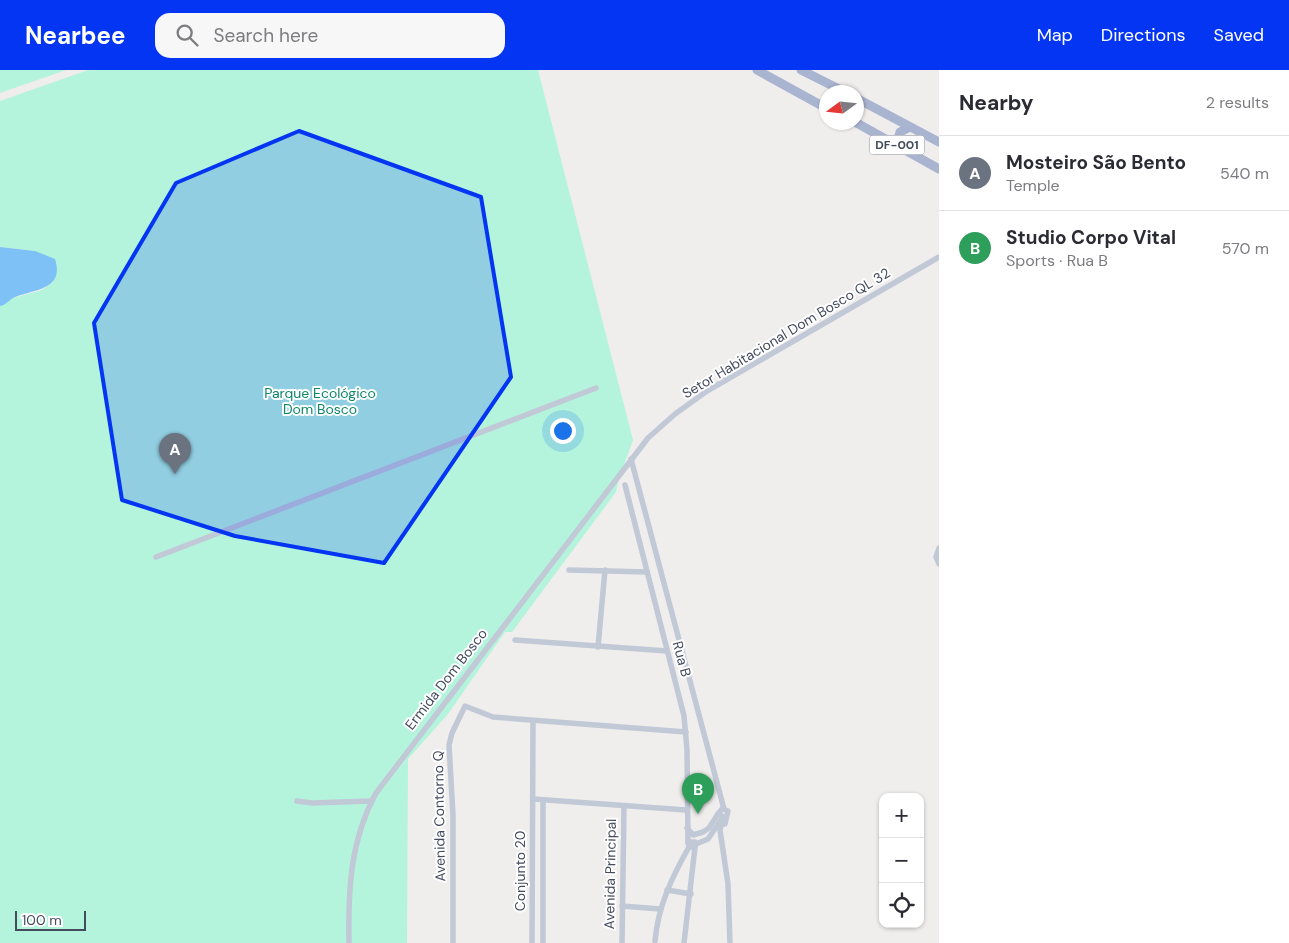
<!DOCTYPE html>
<html lang="en">
<head>
<meta charset="utf-8">
<style>
	body { margin:0; font-family:"DM Sans",sans-serif; background:#f7f7f7; color:#2b2b33 }
	.controls { position:absolute; right:15px; bottom:15px; display:grid; overflow:hidden; border-radius:10px; box-shadow:0 1px 4px #0004 }
	.controls button { width:45px; height:45px; display:grid; place-items:center; padding:0; border:0; border-bottom:1px solid #e1e1e2; background:#fff; color:#2b2b33; font:25px sans-serif }
	.compass { position:absolute; left:819px; top:15px; width:45px; height:45px; border-radius:50%; background:#fff; box-shadow:0 1px 4px #0004; rotate:255deg }
	.scale { position:absolute; left:15px; bottom:12px; width:71px; box-sizing:border-box; padding-left:5px; border:2px solid #434b5d; border-top:0; font-size:14px; line-height:18px; white-space:nowrap; color:#434b5d; -webkit-text-stroke:4px #fff; paint-order:stroke }
	.you { position:absolute; left:562px; top:360px; width:18px; height:18px; margin:-12px; border:4px solid #fff; border-radius:50%; background:#1a73e8; box-shadow:0 0 0 8px #1a73e833 }
	.badge { display:grid; place-items:center; width:32px; height:32px; border-radius:50%; background:#0435f3; color:#fff; font-size:16px; font-weight:700 }
	.pin { position:absolute; translate:-50% -41px; filter:drop-shadow(0 1px 2px #0008) }
	.pin::after { content:''; position:absolute; top:26px; width:18px; height:15px; background:inherit; clip-path:polygon(0 0,100% 0,50% 100%) }
	.list { margin:0; padding:0; list-style:none }
	h2 { display:flex; justify-content:space-between; align-items:center; height:65px; margin:0; padding:0 20px; font-size:21px }
	h2 small { font-size:16px; font-weight:400; color:#7c7c81 }
	.list li { display:grid; grid-template-columns:32px 1fr auto; gap:15px; align-items:center; box-sizing:border-box; height:75px; padding:0 20px; border-top:1px solid #e1e1e2 }
	.list b { display:block; font-size:19px; white-space:nowrap }
	.list p { margin:0; font-size:16px; white-space:nowrap; color:#7c7c81 }
	.list em { font-size:16px; font-style:normal; color:#7c7c81 }
	.icon { flex:none; width:28px; height:28px; fill:none; stroke:currentColor; stroke-width:2; stroke-linecap:round; stroke-linejoin:round }
	.map { position:relative; flex:none; width:939px; height:873px; overflow:hidden }
	header { display:flex; align-items:center; gap:30px; box-sizing:border-box; height:70px; padding:0 25px; background:#0435f3; color:#fff }
	header strong { font-size:24px }
	nav { display:flex; gap:28px; margin-inline-start:auto; font-size:18px }
	.search { width:350px; height:45px; background:#f7f7f7; display:flex; align-items:center; gap:12px; box-sizing:border-box; padding:0 18px; border-radius:15px; color:#7c7c81; font-size:19px }
	main { display:flex }
	aside { flex:1; background:#fff }
	.map>svg:first-child { display:block }
	.green { fill:#b5f4dc }
	.water { fill:#7dc1f6 }
	.lines { fill:none; stroke-linecap:round; stroke-linejoin:round }
	.street { stroke:#c1c8d6; stroke-width:5.5 }
	.primary { stroke:#a9b4d0; stroke-width:9 }
	.marked { fill:#0435f3; fill-opacity:0.2; stroke:#0435f3; stroke-width:4; stroke-linejoin:round }
	.labels { text-anchor:middle; dominant-baseline:central; stroke-width:4; stroke-linejoin:round; paint-order:stroke }
	.shield { fill:#fff; stroke:#7b818e; stroke-width:1 }
	.shield-label { font-size:12px; font-weight:bold; fill:#434b5d }
	.street-label { font-size:14px; fill:#434b5d; stroke:#fff }
	.park-label { font-size:14px; fill:#0c8665; stroke:#fff }
</style>
</head>
<body>
<header>
<strong>Nearbee</strong>
<div class="search"><svg class="icon" aria-label="search" viewBox="0 0 24 24"><circle cx="10" cy="10" r="6"/><path d="M15 15l6 6"/></svg>Search here</div>
<nav><a>Map</a><a>Directions</a><a>Saved</a></nav>
</header>
<main>
<div class="map">
<svg width="939" height="873" viewBox="0 0 939 873">
	<rect width="100%" height="100%" fill="#f0eded"/>
	<g class="green">
		<path d="M0,0h66l-66,23z"/>
		<path d="M88,0h450l95,370 -14,39 -3,13 -104,140h-7l-57,82 -40,45 -1,184h-407v-637l13,-8 29,-8 11,-8 -18,-31 -35,-4v-146z"/>
	</g>
	<path class="water" d="M0,177l35,4 20,8c10,32 -22,30 -42,39 -5,3 -7,7 -13,8z"/>
	<g class="lines">
		<g class="street">
			<path d="M631,389l93,350"/>
			<path d="M625,415l59,231 3,34 1,93"/>
			<path d="M939,478l-3,9 3,7"/>
			<path d="M156,487l440,-169"/>
			<path d="M569,500l78,2"/>
			<path d="M515,570l152,11"/>
			<path d="M598,577l7,-77"/>
			<path d="M533,729l153,11"/>
			<path d="M297,731l15,2 59,-2"/>
			<path d="M723,748l-3,12 8,54 2,59"/>
			<path d="M725,748l-7,-4 4,-5 6,2 -3,13"/>
			<path d="M687,758l6,7 10,-3 6,-4 9,-14"/>
			<path d="M696,774l12,-5 13,-19"/>
			<path d="M667,820l24,4"/>
			<path d="M622,836l38,3"/>
			<path d="M655,871c3,-35 17,-64 34,-94l-1,-5h7v5h-6"/>
			<path d="M349,873c-1,-53 1,-102 27,-150l272,-355 27,-24 32,-23 232,-134"/>
			<path d="M453,873v-128l-4,-70 3,-12 13,-27 28,11 193,15"/>
			<path d="M532,873l1,-222"/>
			<path d="M543,873v-143"/>
			<path d="M622,873l2,-137"/>
			<path d="M684,873l11,-96"/>
		</g>
		<g class="primary">
			<path d="M757,0l69,38"/>
			<path d="M801,0l44,22"/>
			<path d="M856,28l83,44"/>
			<path d="M855,52l84,47"/>
			<path d="M899,77l-1,-8 2,-7 10,-5"/>
		</g>
	</g>
	<path class="marked" d="M299,61l182,66 30,180 -127,186 -149,-27 -113,-36 -28,-177 82,-140z"/>
	<g class="labels">
		<rect class="shield" x="869.5" y="65.5" width="55" height="19" rx="4"/>
		<g class="shield-label">
			<text x="897" y="75">DF-001</text>
		</g>
		<g class="street-label">
			<text transform="translate(786 263) rotate(-31)">Setor Habitacional Dom Bosco QL 32</text>
			<text transform="translate(682 589) rotate(75)">Rua B</text>
			<text transform="translate(446 609) rotate(-52)">Ermida Dom Bosco</text>
			<text transform="translate(439 746) rotate(-91)">Avenida Contorno Q</text>
			<text transform="translate(520 801) rotate(-90)">Conjunto 20</text>
			<text transform="translate(610 804) rotate(-89)">Avenida Principal</text>
		</g>
		<g class="park-label">
			<text x="320" y="323">Parque Ecológico<tspan x="320" dy="16">Dom Bosco</tspan></text>
		</g>
	</g>
</svg>
<div class="controls">
<button>+</button>
<button>−</button>
<button><svg class="icon" aria-label="locate" viewBox="0 0 24 24"><circle cx="12" cy="12" r="6"/><path d="M12 2v4M12 18v4M2 12h4M18 12h4"/></svg></button>
</div>
<svg class="compass" viewBox="-18 -18 36 36"><path d="M0-13l5 13h-10z" fill="#e53935"/><path d="M0 13l5-13h-10z" fill="#7c7c81"/></svg>
<div class="scale">100 m</div>
<div class="you"></div>
<div class="pin badge" style="left:175px;top:404px;background:#6b7280">A</div>
<div class="pin badge" style="left:698px;top:744px;background:#2e9e5b">B</div>
</div>
<aside>
<h2>Nearby<small>2 results</small></h2>
<ul class="list">
<li><span class="badge" style="background:#6b7280">A</span><div><b>Mosteiro São Bento</b><p>Temple</p></div><em>540 m</em></li>
<li><span class="badge" style="background:#2e9e5b">B</span><div><b>Studio Corpo Vital</b><p>Sports · Rua B</p></div><em>570 m</em></li>
</ul>
</aside>
</main>
</body>
</html>
